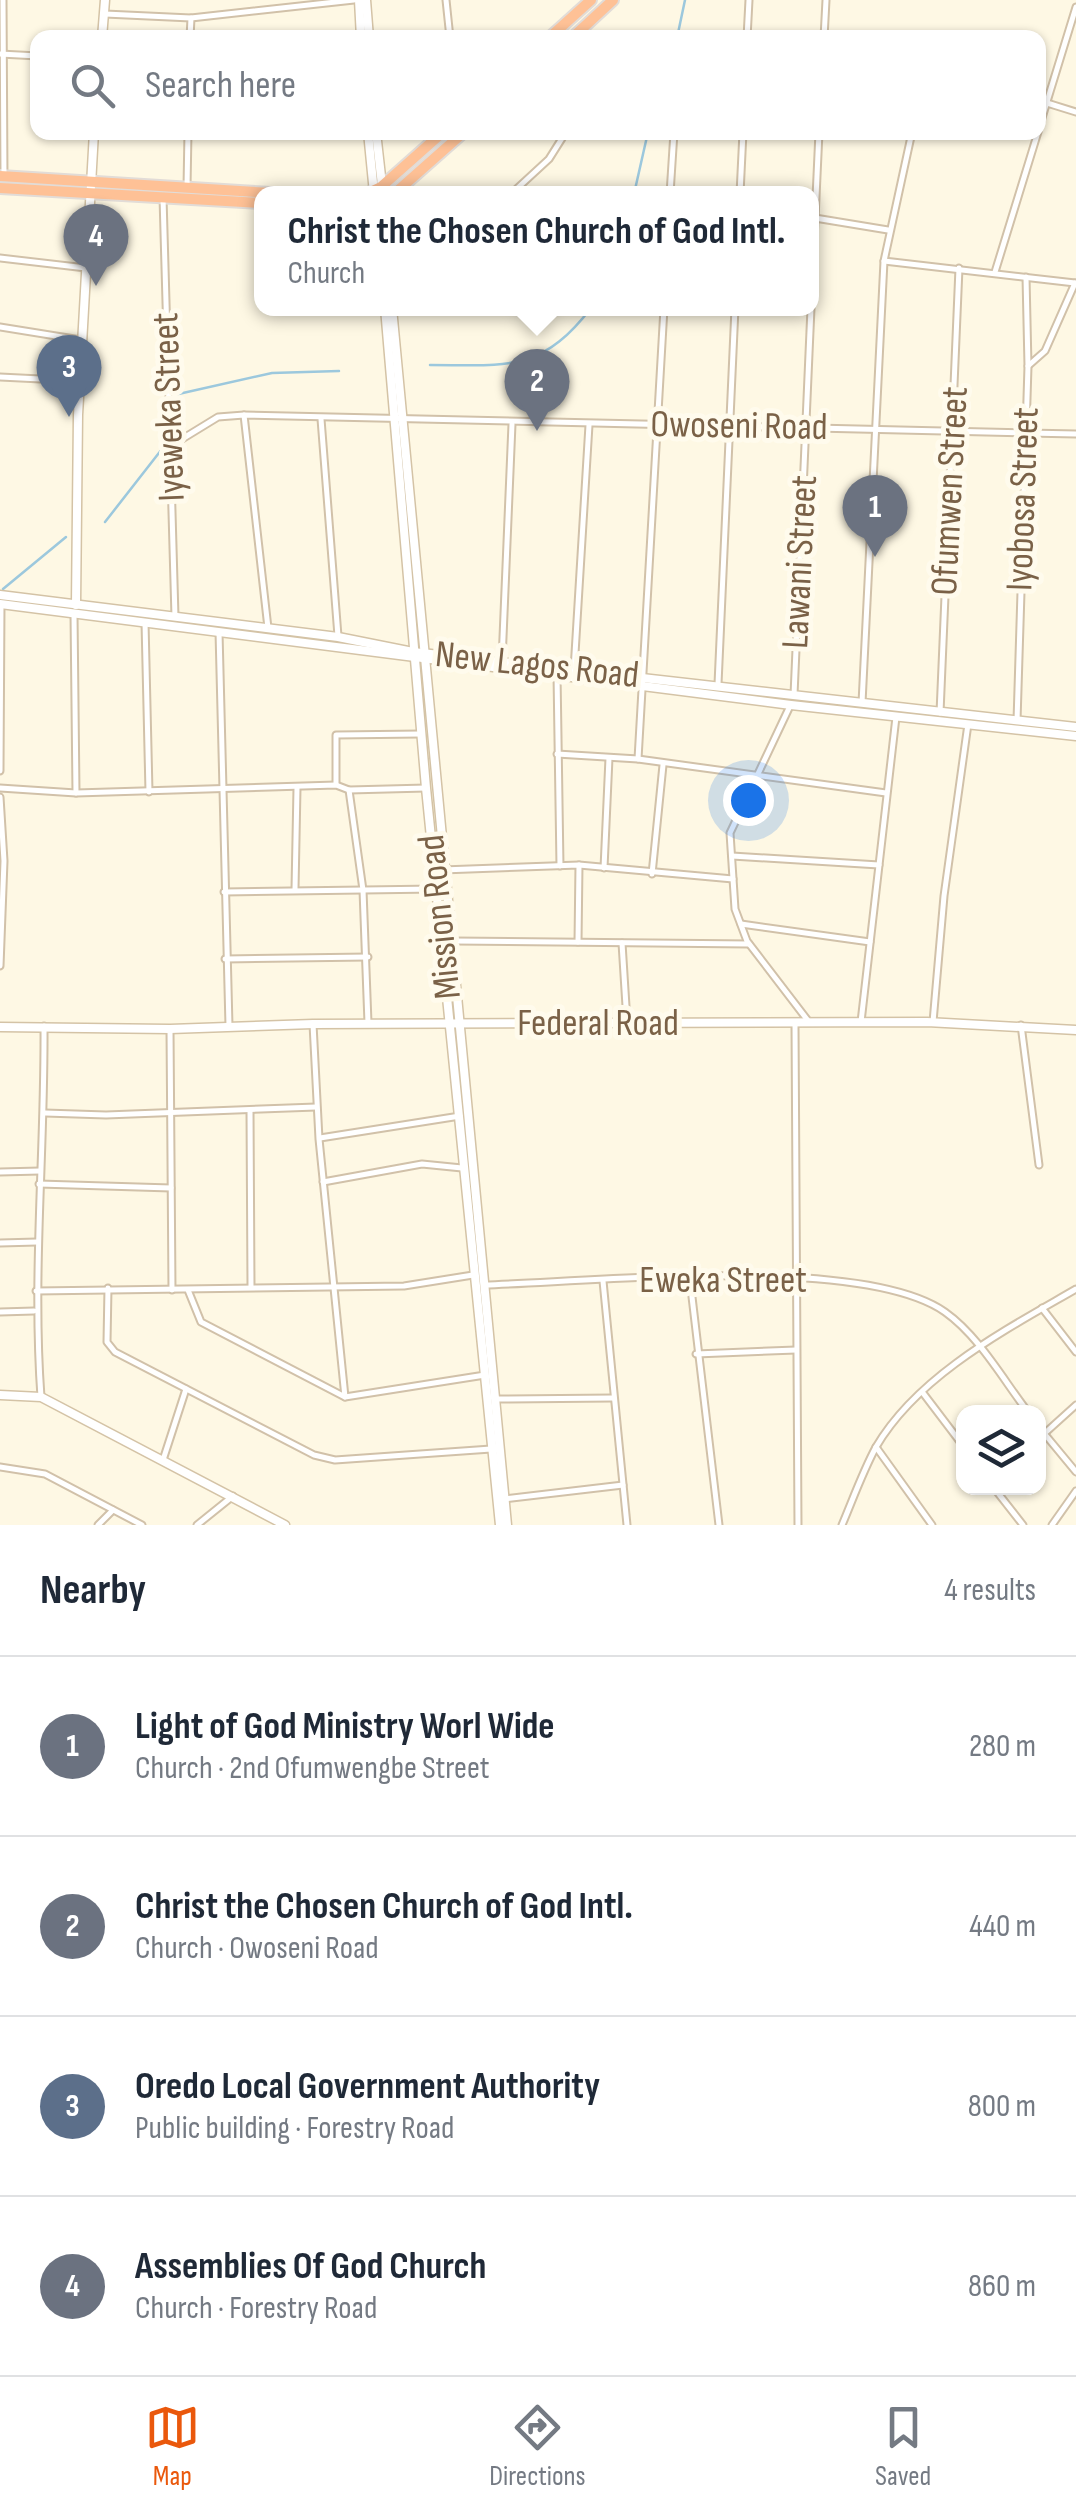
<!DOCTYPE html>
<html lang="en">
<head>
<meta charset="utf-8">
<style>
	body { margin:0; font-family:"Sofia Sans Condensed",sans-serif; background:#f6f6f7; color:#1f2937 }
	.controls { position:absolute; right:30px; bottom:30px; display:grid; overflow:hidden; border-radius:20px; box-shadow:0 2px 8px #0004 }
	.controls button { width:90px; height:90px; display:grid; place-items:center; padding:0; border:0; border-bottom:2px solid #e0e1e3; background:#fff; color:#1f2937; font:50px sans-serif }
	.you { position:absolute; left:748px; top:800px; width:35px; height:35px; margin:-25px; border:8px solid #fff; border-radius:50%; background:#1a73e8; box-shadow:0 0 0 15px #1a73e833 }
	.badge { display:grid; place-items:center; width:65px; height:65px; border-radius:50%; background:#ea580c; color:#fff; font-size:32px; font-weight:700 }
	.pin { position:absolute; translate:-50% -82px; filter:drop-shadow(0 2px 5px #0008) }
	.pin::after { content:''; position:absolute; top:52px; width:35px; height:30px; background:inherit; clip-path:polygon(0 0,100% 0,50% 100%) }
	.popup { position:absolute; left:254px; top:186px; width:565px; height:130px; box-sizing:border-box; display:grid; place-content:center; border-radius:20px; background:#fff; filter:drop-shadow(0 2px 8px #0005); font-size:32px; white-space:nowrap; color:#747a83 }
	.popup b { font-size:38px; color:#1f2937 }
	.popup::after { content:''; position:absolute; left:50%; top:100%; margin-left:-20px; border:20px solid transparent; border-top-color:#fff }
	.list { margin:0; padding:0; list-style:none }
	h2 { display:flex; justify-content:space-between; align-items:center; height:130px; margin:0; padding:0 40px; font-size:42px }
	h2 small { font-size:32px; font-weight:400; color:#747a83 }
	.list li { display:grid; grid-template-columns:65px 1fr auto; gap:30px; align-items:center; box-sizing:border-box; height:180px; padding:0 40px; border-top:2px solid #e0e1e3 }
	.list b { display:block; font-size:38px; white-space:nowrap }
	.list p { margin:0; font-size:32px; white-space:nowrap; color:#747a83 }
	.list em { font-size:32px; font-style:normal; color:#747a83 }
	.icon { flex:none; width:55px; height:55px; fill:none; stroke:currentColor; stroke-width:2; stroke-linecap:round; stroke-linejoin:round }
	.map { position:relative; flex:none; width:1076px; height:1525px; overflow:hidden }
	.search { position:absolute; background:#fff; box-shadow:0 2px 8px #0004; left:30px; right:30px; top:30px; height:110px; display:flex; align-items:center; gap:25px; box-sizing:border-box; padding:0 35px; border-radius:20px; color:#747a83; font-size:38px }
	.sheet { height:850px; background:#fff }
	nav { display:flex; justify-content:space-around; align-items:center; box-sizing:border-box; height:140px; border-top:2px solid #e0e1e3; background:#fff; font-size:28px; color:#747a83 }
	nav a { display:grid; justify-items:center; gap:5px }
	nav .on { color:#ea580c }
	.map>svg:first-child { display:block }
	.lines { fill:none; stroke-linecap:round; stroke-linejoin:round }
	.stream { stroke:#9cc8dd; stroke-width:2.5 }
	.street-casing { stroke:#d1c1a9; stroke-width:9 }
	.secondary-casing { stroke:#d4c3a6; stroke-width:11 }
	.highway-casing { stroke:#e2dcd7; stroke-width:14 }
	.street { stroke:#fff; stroke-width:5 }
	.secondary { stroke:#fff; stroke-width:8 }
	.highway { stroke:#fec196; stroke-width:10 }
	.labels { text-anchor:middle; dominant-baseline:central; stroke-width:10; stroke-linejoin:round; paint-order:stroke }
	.street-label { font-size:38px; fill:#7a6147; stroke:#fffbed }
</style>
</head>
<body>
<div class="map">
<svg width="1076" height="1525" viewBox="0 0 1076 1525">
	<rect width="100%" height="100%" fill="#fef8e4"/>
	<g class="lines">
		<g class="stream">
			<path d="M677,38l8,-38"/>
			<path d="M634,194l14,-62"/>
			<path d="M430,365c77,0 111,8 161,-57"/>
			<path d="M172,407l2,-12 98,-22 67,-2"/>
			<path d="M105,522l57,-73 6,-25"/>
			<path d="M3,589l63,-52"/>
		</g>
		<defs>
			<g id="street">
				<path d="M3,0l1,177"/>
				<path d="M446,0l4,38"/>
				<path d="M105,14l86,4 163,-18"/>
				<path d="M190,38l1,-20"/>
				<path d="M747,38l2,-38"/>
				<path d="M824,38l2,-38"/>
				<path d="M0,54l38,2"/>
				<path d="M1047,103l29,9"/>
				<path d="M1038,131l38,-124"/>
				<path d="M187,187l1,-55"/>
				<path d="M511,194l38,-35 17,-27"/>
				<path d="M670,194l4,-62"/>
				<path d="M740,194l3,-62"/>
				<path d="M163,197l12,420"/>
				<path d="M815,218l73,12"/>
				<path d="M0,258l86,10"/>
				<path d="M884,261l191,22"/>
				<path d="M995,272l43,-140"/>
				<path d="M812,285l7,-153"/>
				<path d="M0,327l81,13"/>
				<path d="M1028,366l17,-15 30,-68"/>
				<path d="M0,377l81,4"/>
				<path d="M244,415l24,213"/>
				<path d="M321,419l17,217"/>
				<path d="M169,447l49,-30 26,-2 832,19"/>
				<path d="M74,614l2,179"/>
				<path d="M145,622l4,170"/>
				<path d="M219,632l10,394"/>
				<path d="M502,661l10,-237"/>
				<path d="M574,670l15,-245"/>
				<path d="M557,674l3,192"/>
				<path d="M718,684l17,-376"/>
				<path d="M794,695l17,-387"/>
				<path d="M862,703l22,-442 28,-129"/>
				<path d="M790,706l-60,127 5,76 12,32 62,81"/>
				<path d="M940,713l19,-445"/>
				<path d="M1017,721l11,-355 -2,-89"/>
				<path d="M557,754l81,5 248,34"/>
				<path d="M638,759l26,-451"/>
				<path d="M0,771l1,-167"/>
				<path d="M336,784v-49l85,-1"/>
				<path d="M0,788l76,5 260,-8 13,5 77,-2"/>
				<path d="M349,790l14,100 5,133"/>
				<path d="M0,797l4,64 -4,105"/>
				<path d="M732,856l147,9"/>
				<path d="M604,868l5,-110"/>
				<path d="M442,870l137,-5 154,14"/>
				<path d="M652,874l11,-109"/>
				<path d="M295,889l2,-101"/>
				<path d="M224,892l212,-3"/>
				<path d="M741,924l129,18"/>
				<path d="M453,941l296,3"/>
				<path d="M578,942l1,-77"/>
				<path d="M622,943l5,79"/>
				<path d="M225,959l143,-2"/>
				<path d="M861,1022l35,-305"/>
				<path d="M933,1022l11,-126 24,-172"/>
				<path d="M795,1023l3,502"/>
				<path d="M313,1024l6,115 26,258"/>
				<path d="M1021,1025l18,140"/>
				<path d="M170,1029l2,261"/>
				<path d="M250,1110l1,177"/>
				<path d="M45,1113l61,2 210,-8"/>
				<path d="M320,1138l140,-22"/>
				<path d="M0,1172l40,-1"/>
				<path d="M323,1182l99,-18 40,4"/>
				<path d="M39,1184l132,4"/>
				<path d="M0,1243l37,-1"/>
				<path d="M690,1280l29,245"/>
				<path d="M603,1281l24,244"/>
				<path d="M484,1285c107,-3 378,-31 461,27 34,24 59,69 83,100"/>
				<path d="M108,1288l-1,54 8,10 199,103 21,5 156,-11"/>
				<path d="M188,1290l13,32 144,75 140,-22"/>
				<path d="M36,1291l368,-5 69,-11"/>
				<path d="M1042,1308l34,44"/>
				<path d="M0,1312l34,-1"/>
				<path d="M696,1354l100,-4"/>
				<path d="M923,1393l41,54"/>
				<path d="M41,1397c-9,-124 4,-247 3,-371"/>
				<path d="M496,1399l117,-1"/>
				<path d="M1038,1426l38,46"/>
				<path d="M1045,1433l31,-28"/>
				<path d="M876,1447l56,78"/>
				<path d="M163,1460l23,-71"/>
				<path d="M0,1467l45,7 97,51"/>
				<path d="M994,1488l29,37"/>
				<path d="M504,1499l119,-14"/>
				<path d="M98,1525l15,-15"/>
				<path d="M197,1525l36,-29"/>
				<path d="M842,1525c11,-26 21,-54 34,-78 42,-72 131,-118 200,-158"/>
				<path d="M1052,1525l24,-34"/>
			</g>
			<g id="secondary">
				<path d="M359,0l2,38"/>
				<path d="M366,0l3,38"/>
				<path d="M102,38l3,-38"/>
				<path d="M368,132l6,61"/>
				<path d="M376,132l7,62"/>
				<path d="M385,308l41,480 74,737"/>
				<path d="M392,308l115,1217"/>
				<path d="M0,595l338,42 75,15 663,75"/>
				<path d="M0,604l791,101 285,31"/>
				<path d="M76,605l2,-190 16,-283"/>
				<path d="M0,1027l170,2 143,-5 614,-2 149,8"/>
				<path d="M0,1395l41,2 244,128"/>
			</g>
			<g id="highway">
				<path d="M549,38l42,-38"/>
				<path d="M572,38l41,-38"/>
				<path d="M0,176l287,18"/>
				<path d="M0,188l262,15"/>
				<path d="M366,194l15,-7 62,-55"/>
				<path d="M394,194l70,-62"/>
			</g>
		</defs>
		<use href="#street" class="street-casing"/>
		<use href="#secondary" class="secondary-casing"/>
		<use href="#highway" class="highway-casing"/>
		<use href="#street" class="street"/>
		<use href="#secondary" class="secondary"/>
		<use href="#highway" class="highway"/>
	</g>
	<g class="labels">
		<g class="street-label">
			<text transform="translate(169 407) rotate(-92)">Iyeweka Street</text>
			<text transform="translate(739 426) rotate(1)">Owoseni Road</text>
			<text transform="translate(950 491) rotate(-87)">Ofumwen Street</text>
			<text transform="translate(1023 499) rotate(-88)">Iyobosa Street</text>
			<text transform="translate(800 562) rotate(-87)">Lawani Street</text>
			<text transform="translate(537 665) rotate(6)">New Lagos Road</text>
			<text transform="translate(440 917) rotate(-96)">Mission Road</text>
			<text x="598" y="1023">Federal Road</text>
			<text x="723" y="1280">Eweka Street</text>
		</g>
	</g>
</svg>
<div class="controls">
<button><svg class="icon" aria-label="layers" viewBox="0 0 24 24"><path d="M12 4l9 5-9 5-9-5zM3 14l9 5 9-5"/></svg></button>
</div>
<div class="you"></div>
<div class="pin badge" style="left:875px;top:557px;background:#6b7280">1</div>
<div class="pin badge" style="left:537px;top:431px;background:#6b7280">2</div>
<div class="popup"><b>Christ the Chosen Church of God Intl.</b>Church</div>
<div class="pin badge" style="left:69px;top:417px;background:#5c6f8a">3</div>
<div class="pin badge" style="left:96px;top:286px;background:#6b7280">4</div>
<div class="search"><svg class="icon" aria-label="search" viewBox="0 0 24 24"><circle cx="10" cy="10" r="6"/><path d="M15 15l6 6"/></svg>Search here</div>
</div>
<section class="sheet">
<h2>Nearby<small>4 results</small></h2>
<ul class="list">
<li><span class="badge" style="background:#6b7280">1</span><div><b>Light of God Ministry Worl Wide</b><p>Church · 2nd Ofumwengbe Street</p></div><em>280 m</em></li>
<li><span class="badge" style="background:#6b7280">2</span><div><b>Christ the Chosen Church of God Intl.</b><p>Church · Owoseni Road</p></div><em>440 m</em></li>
<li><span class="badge" style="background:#5c6f8a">3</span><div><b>Oredo Local Government Authority</b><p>Public building · Forestry Road</p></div><em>800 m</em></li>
<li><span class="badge" style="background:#6b7280">4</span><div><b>Assemblies Of God Church</b><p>Church · Forestry Road</p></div><em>860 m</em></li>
</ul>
</section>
<nav>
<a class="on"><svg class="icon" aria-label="map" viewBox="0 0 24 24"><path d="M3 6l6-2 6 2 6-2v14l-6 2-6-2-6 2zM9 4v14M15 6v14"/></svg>Map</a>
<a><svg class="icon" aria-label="directions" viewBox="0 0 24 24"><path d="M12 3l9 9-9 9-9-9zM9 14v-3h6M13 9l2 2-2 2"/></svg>Directions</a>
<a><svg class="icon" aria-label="saved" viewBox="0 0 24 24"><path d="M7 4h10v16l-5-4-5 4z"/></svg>Saved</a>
</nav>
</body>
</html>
